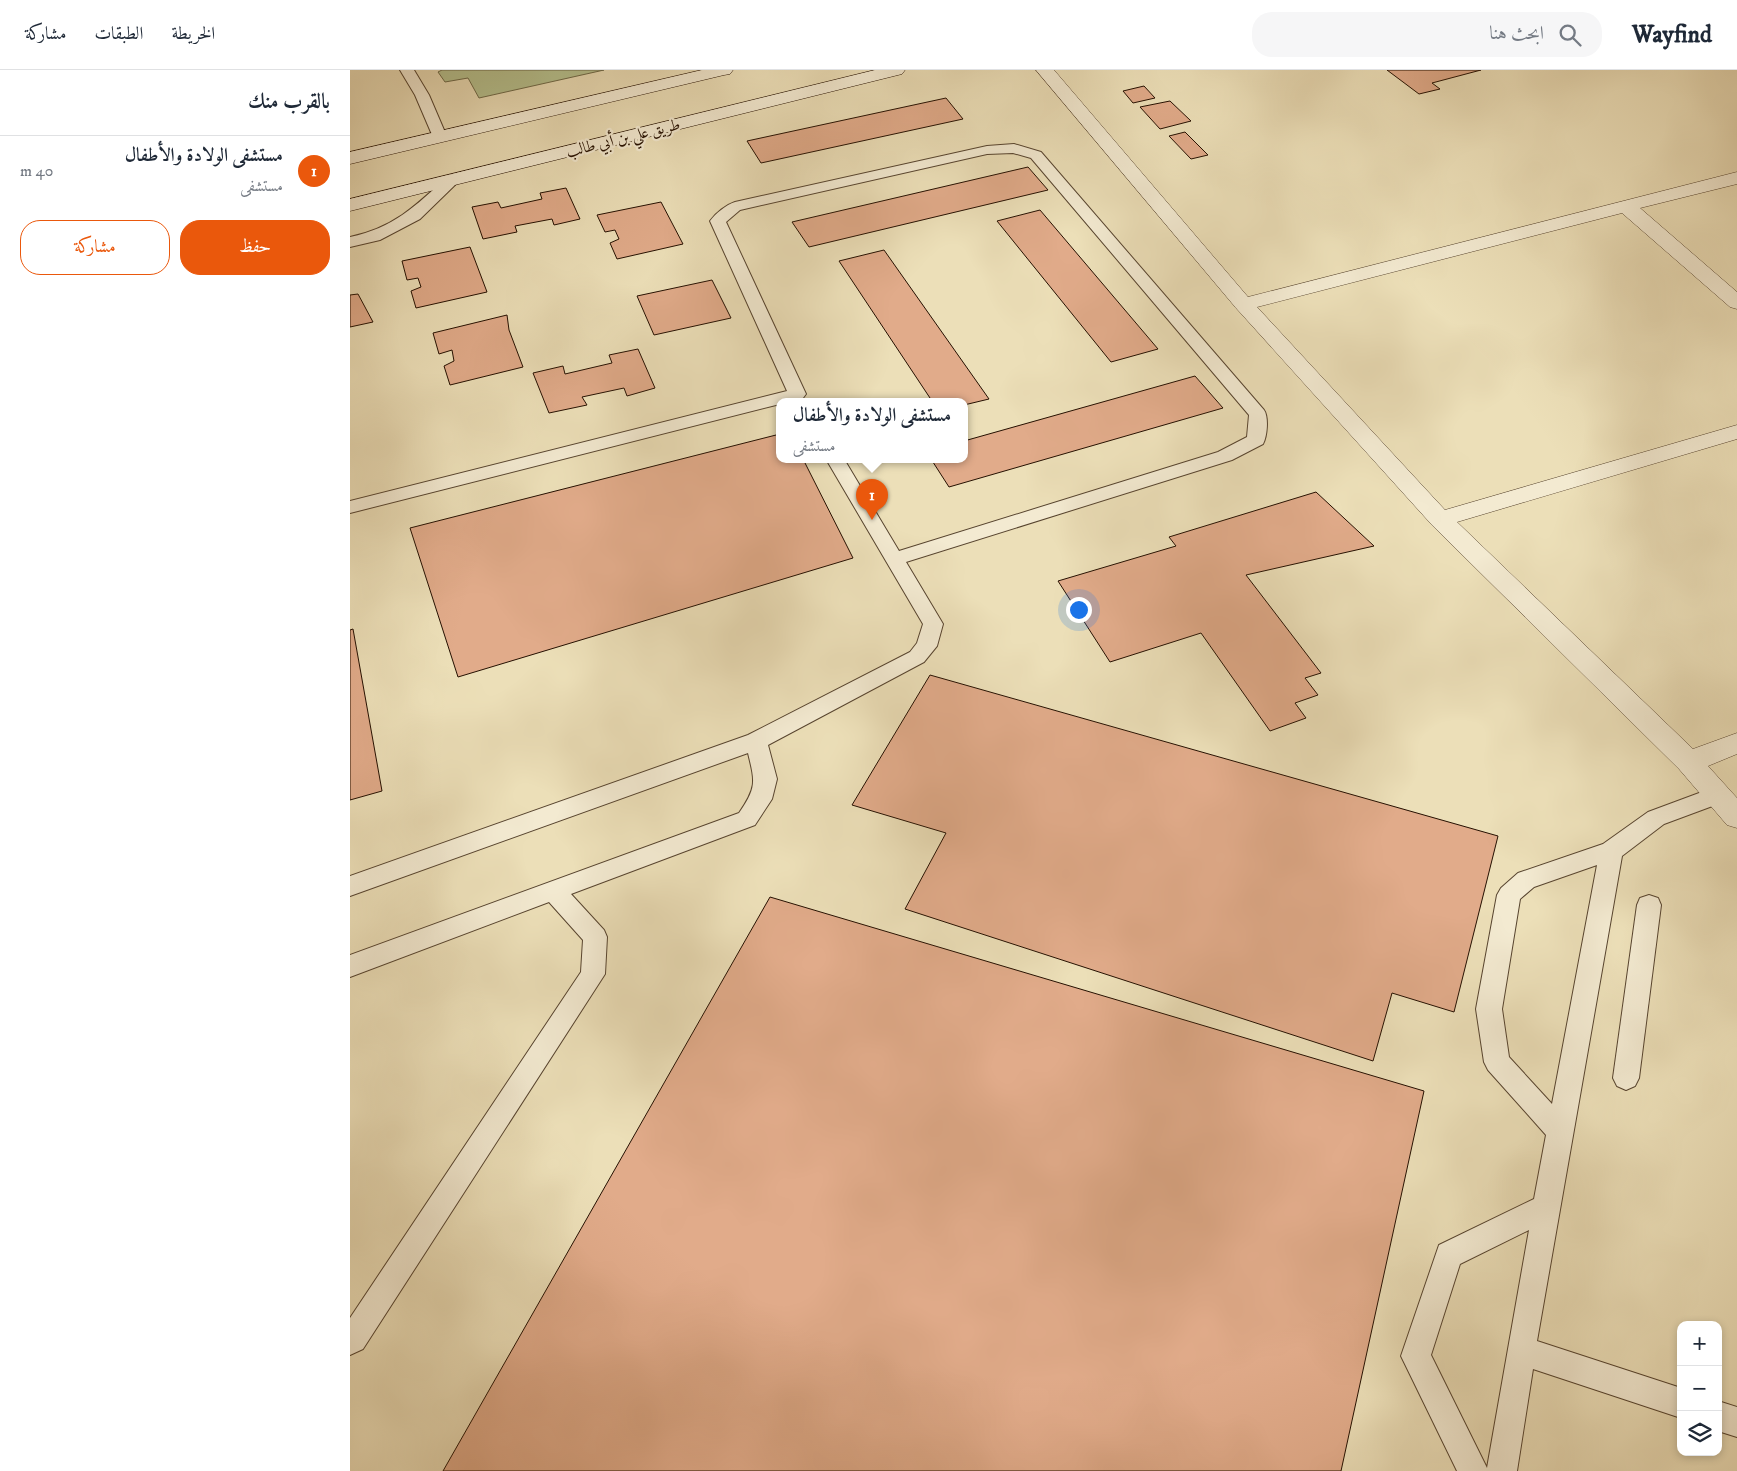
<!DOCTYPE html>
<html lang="ar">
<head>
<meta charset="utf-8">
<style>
	body { margin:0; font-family:"IM FELL DW Pica",Amiri,serif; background:#f6f6f7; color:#1f2937; direction:rtl }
	.controls { position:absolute; right:15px; bottom:15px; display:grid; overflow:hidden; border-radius:10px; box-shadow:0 2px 8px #0003 }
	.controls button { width:45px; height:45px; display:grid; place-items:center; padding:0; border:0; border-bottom:1px solid #e0e1e3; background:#fff; color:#1f2937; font:25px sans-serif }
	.you { position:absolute; left:728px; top:539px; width:18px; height:18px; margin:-12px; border:4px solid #fff; border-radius:50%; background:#1a73e8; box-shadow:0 0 0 8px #1a73e833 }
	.badge { display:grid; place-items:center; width:32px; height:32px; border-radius:50%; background:#ea580c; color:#fff; font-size:16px; font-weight:700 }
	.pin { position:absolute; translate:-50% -41px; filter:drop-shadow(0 1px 2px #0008) }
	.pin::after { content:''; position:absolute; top:26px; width:18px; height:15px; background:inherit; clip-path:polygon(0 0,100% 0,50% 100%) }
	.popup { position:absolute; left:426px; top:328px; width:192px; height:65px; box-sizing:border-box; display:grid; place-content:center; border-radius:10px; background:#fff; filter:drop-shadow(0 1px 4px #0005); font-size:16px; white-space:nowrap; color:#747a83 }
	.popup b { font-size:19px; color:#1f2937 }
	.popup::after { content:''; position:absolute; left:50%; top:100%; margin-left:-10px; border:10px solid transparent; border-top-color:#fff }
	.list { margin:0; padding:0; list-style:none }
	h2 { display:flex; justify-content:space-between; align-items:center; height:65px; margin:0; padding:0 20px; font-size:21px }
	h2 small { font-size:16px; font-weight:400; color:#747a83 }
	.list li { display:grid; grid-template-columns:32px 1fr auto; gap:15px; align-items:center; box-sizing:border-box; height:70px; padding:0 20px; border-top:1px solid #e0e1e3 }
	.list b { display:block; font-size:19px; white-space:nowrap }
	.list p { margin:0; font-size:16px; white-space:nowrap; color:#747a83 }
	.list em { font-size:16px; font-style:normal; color:#747a83 }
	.actions { display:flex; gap:10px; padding:15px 20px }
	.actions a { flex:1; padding:11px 0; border:1px solid #ea580c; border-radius:20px; text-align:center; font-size:18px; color:#ea580c }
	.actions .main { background:#ea580c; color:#fff }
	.icon { flex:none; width:28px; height:28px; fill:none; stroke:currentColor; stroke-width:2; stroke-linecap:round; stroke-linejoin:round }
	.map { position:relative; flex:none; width:1387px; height:1401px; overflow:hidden; direction:ltr }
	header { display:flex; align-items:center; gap:30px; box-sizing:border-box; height:70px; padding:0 25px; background:#fff; border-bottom:1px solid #e0e1e3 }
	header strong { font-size:24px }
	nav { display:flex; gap:28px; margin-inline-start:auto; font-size:18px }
	.search { width:350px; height:45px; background:#f6f6f7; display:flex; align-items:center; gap:12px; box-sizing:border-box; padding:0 18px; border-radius:20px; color:#747a83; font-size:19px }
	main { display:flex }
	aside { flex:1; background:#fff }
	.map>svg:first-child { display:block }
	.green { fill:#b6c290; stroke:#6e6948 }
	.building { fill:#e1ab8a; stroke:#251001 }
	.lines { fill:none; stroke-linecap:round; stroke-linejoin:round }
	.service-casing { stroke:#57442f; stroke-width:2 }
	.minor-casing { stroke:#57442f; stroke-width:1 }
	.secondary-casing { stroke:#251001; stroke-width:1 }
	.service { fill:#f3ead1; fill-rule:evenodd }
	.minor { fill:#f3ead1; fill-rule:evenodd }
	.secondary { fill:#f3ead1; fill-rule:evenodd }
	.labels { text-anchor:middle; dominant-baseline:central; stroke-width:4.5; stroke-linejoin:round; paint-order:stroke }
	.far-street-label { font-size:16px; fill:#251001; stroke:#f3ead1 }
</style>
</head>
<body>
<header>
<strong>Wayfind</strong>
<div class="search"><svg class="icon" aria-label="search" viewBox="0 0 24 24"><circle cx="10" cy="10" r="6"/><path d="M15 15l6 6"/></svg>ابحث هنا</div>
<nav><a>الخريطة</a><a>الطبقات</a><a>مشاركة</a></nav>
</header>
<main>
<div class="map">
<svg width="1387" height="1401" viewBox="0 0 1387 1401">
	<rect width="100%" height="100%" fill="#ecdfb8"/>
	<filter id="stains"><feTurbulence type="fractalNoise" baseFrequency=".004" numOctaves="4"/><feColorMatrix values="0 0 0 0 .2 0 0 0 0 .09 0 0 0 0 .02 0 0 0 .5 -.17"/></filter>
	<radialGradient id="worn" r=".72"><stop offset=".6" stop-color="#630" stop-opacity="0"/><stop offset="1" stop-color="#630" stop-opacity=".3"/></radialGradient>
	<path class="green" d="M92,0h162l-125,28 -11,-20 -23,4 -7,-10z"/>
	<g class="building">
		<path d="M1037,0h94l-49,13 8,6 -21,5z"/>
		<path d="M794,16l11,12 -22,5 -10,-12z"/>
		<path d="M596,28l17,21 -202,44 -14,-22z"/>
		<path d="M820,31l21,20 -31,8 -20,-22z"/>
		<path d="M835,62l23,23 -17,4 -22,-23z"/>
		<path d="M678,97l20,23 -239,57 -17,-25z"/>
		<path d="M216,118l14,31 -26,6 -2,-6 -37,7 2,6 -34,7 -11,-32 26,-5 3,6 41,-9 -2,-6z"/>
		<path d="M311,132l22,42 -66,15 -7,-16 9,-4 -4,-9 -10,2 -8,-17z"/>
		<path d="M690,140l118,139 -47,13 -114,-141z"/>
		<path d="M120,177l17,45 -71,16 -5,-17 10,-4 -3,-9 -11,2 -5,-19z"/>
		<path d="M534,180l105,149 -25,6v-4h-32l-93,-140z"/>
		<path d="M362,210l19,38 -77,17 -17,-39z"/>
		<path d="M8,224l15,28 -23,5v-32z"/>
		<path d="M157,245l2,15 14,37 -73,18 -6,-19 10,-5 -2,-11 -13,4 -6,-21z"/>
		<path d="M288,279l17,39 -28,8 -3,-8 -42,9 5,8 -38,8 -16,-40 30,-7 2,8 47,-11 -3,-8z"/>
		<path d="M845,306l28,32 -274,79 -18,-28h33v-18z"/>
		<path d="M430,364v25h23l50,99 -395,119 -48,-149z"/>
		<path d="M966,422l58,54 -128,29 75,98 -16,5 13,17 -23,8 11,15 -36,13 -69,-98 -91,29 -52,-81 118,-35 -7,-9z"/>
		<path d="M3,559l29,162 -32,9v-170z"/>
		<path d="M580,605l568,161 -44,176 -62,-19 -19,68 -468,-152 41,-76 -94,-28z"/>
		<path d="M420,827l654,194 -83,380h-898z"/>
	</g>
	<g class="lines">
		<defs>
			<g id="service">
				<path d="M50,0h14l15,25 18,42 -2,3h-10l-2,-3 -18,-42z"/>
				<path d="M664,74l27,8 223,258c5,7 3,27 -1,34l-31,16 -326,102 37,62 -6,22 -13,16 -156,83 9,34 -5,20 -17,26 -184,69 33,36 3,7 -2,37 -242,375 -13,6v-37l231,-346 2,-32 -34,-38 -199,75v-22l389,-142c18,-26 16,-31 9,-60l-398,143v-20l398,-141 162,-83 7,-9 6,-19 -97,-165h18l55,92 319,-99 29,-15 2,-22 -218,-257 -18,-5 -26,1 -247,56 -14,12 80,172 -3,4 -23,3v3l-430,109v-12l437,-110 -77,-170c6,-8 16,-16 25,-19l252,-56z"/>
				<path d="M102,105l5,2 3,3 -3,3 -37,36 -40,21 -30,7v-10c43,-9 66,-31 97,-60z"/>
				<path d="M1368,716l8,3 3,6 -3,6 -62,23 -42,32 -85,485 144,47v30l-148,-49 -16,102h-60l-56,-115 38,-111 95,-46 12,-64 -58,-65 -4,-8 -8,-53 21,-114 4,-7 17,-15 85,-29 45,-32zM1247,795l-45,239 -43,-47 -7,-48 18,-110 14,-12zM1179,1160l-42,238 -56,-113 29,-91z"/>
				<path d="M1299,825l9,3 3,7 -22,173 -4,8 -9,4 -9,-4 -4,-8 24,-173 3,-7z"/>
				<path d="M1368,1331l19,6v30l-19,-6z"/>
			</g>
			<path id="minor" d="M686,0h18l194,227 489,-125v12l-97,24 97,84v17l-7,-2 -108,-94 -365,94 188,203 292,-85v14l-280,83 236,227 44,-16v21l-29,12 29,32v30l-10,-3 -48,-56 -247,-244 -196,-217z"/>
			<g id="secondary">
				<path d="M352,0h31l-3,4 -6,1 -374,89v-12z"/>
				<path d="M525,0h30l-3,4 -552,137v-12z"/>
			</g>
		</defs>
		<use href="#service" class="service-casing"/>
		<use href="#minor" class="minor-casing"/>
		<use href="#secondary" class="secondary-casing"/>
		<use href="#service" class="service"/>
		<use href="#minor" class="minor"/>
		<use href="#secondary" class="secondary"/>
	</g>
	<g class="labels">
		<g class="far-street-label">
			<text transform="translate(273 68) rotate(-14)">طريق علي بن أبي طالب</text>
		</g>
	</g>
	<rect width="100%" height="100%" filter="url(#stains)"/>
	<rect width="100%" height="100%" fill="url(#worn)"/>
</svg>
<div class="controls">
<button>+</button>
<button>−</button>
<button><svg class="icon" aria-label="layers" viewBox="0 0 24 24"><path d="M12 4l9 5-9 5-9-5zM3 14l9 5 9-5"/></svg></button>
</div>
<div class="you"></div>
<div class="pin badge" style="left:522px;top:450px">1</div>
<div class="popup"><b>مستشفى الولادة والأطفال</b>مستشفى</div>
</div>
<aside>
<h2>بالقرب منك<small></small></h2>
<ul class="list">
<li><span class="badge">1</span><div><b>مستشفى الولادة والأطفال</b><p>مستشفى</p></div><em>40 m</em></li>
</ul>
<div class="actions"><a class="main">حفظ</a><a>مشاركة</a></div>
</aside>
</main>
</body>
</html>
